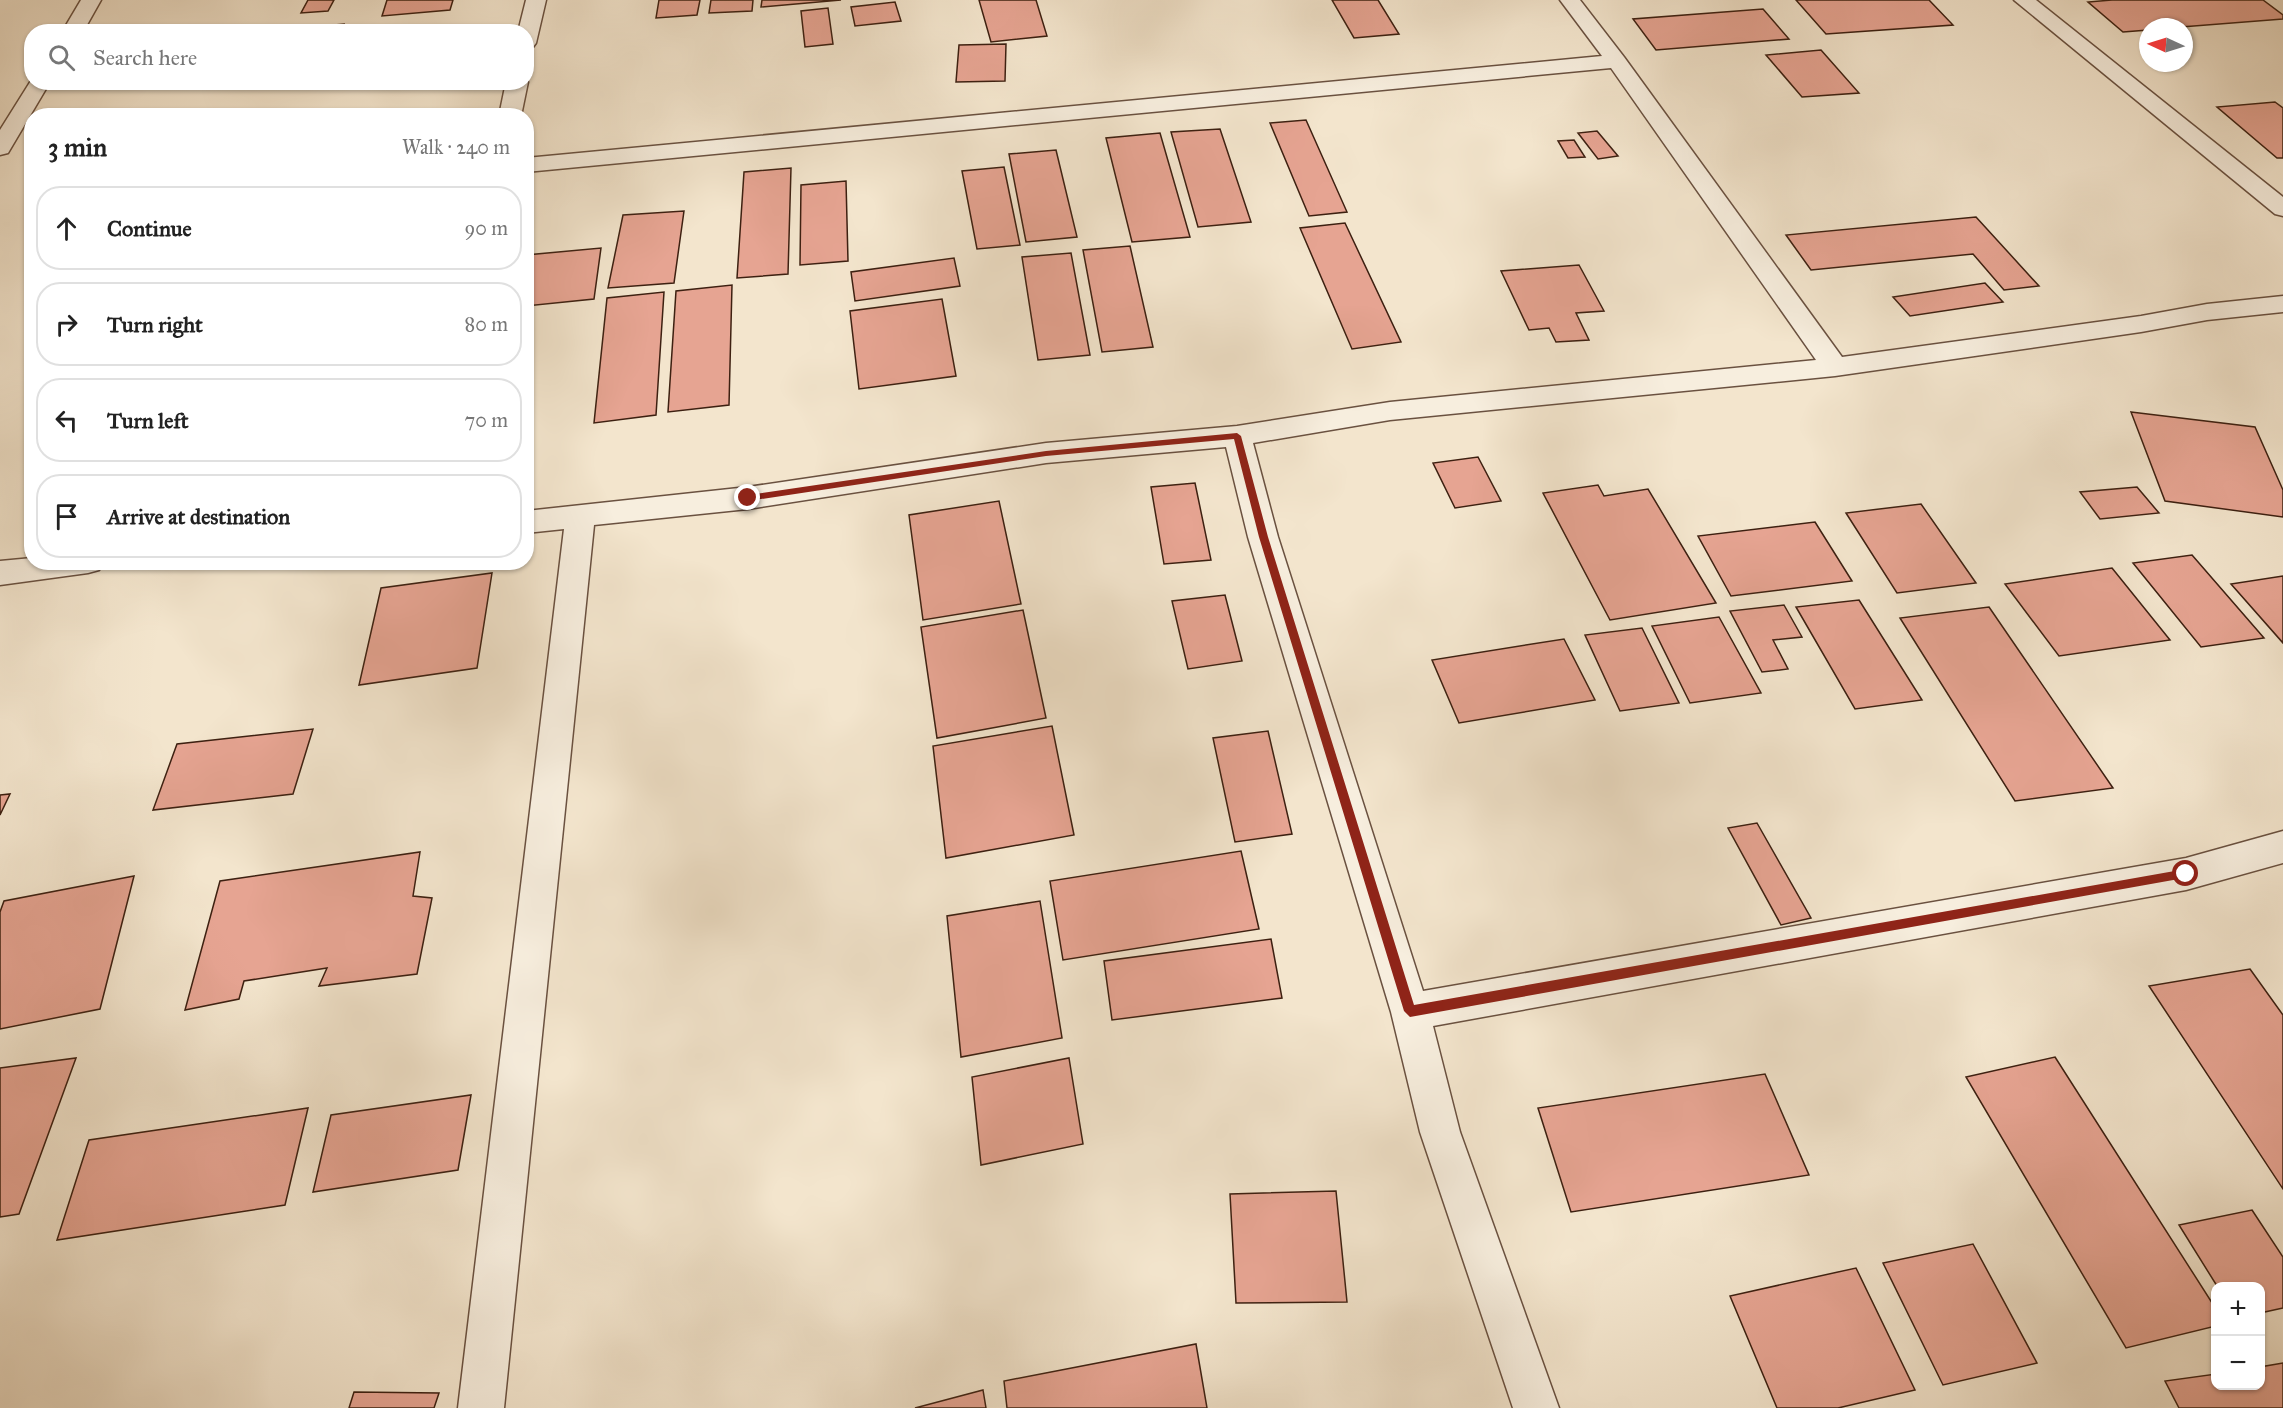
<!DOCTYPE html>
<html lang="en">
<head>
<meta charset="utf-8">
<style>
	body { margin:0; font-family:"IM FELL Great Primer",serif; background:#f6f6f6; color:#222 }
	.controls { position:absolute; right:18px; bottom:18px; display:grid; overflow:hidden; border-radius:12px; box-shadow:0 2px 4px #0004 }
	.controls button { width:54px; height:54px; display:grid; place-items:center; padding:0; border:0; border-bottom:2px solid #e0e0e0; background:#fff; color:#222; font:30px sans-serif }
	.compass { position:absolute; left:2139px; top:18px; width:54px; height:54px; border-radius:50%; background:#fff; box-shadow:0 2px 4px #0004; rotate:274deg }
	.stop { position:absolute; width:18px; height:18px; margin:-14px; border:4px solid #8f2418; border-radius:50%; background:#fff }
	.stop.end { background:#8f2418; border-color:#fff; box-shadow:0 2px 6px #0008 }
	.list { margin:0; padding:0; list-style:none }
	h2 { display:flex; justify-content:space-between; align-items:center; height:78px; margin:0; padding:0 24px; font-size:26px }
	h2 small { font-size:20px; font-weight:400; color:#767676 }
	.list li { display:grid; grid-template-columns:39px 1fr auto; gap:18px; align-items:center; box-sizing:border-box; height:84px; margin:0 12px 12px; padding:0 12px; border:2px solid #e0e0e0; border-radius:24px }
	.list b { display:block; font-size:22px; white-space:nowrap }
	.list em { font-size:20px; font-style:normal; color:#767676 }
	.icon { flex:none; width:33px; height:33px; fill:none; stroke:currentColor; stroke-width:2; stroke-linecap:round; stroke-linejoin:round }
	.map { position:relative; flex:none; width:2283px; height:1408px; overflow:hidden }
	.search { position:absolute; background:#fff; box-shadow:0 2px 4px #0004; left:24px; top:24px; width:510px; height:66px; display:flex; align-items:center; gap:15px; box-sizing:border-box; padding:0 21px; border-radius:24px; color:#767676; font-size:22px }
	.panel { position:absolute; background:#fff; box-shadow:0 2px 4px #0004; left:24px; top:108px; width:510px; height:462px; border-radius:24px }
	.map>svg:first-child { display:block }
	.building { fill:#e6a492; stroke:#3d2011; stroke-width:1.5 }
	.lines { fill:none; stroke-linecap:round; stroke-linejoin:round }
	.minor-casing { stroke:#6a5140; stroke-width:3 }
	.minor { fill:#f7eede; fill-rule:evenodd }
	.route { fill:#8f2418 }
</style>
</head>
<body>
<div class="map">
<svg width="2283" height="1408" viewBox="0 0 2283 1408">
	<rect width="100%" height="100%" fill="#f3e5cd"/>
	<filter id="stains"><feTurbulence type="fractalNoise" baseFrequency=".00333" numOctaves="4"/><feColorMatrix values="0 0 0 0 .2 0 0 0 0 .09 0 0 0 0 .02 0 0 0 .5 -.17"/></filter>
	<radialGradient id="worn" r=".72"><stop offset=".6" stop-color="#630" stop-opacity="0"/><stop offset="1" stop-color="#630" stop-opacity=".3"/></radialGradient>
	<g class="building">
		<path d="M308,0h26l-6,11 -27,2z"/>
		<path d="M387,0h66l-3,10 -68,6z"/>
		<path d="M659,0h41l-3,15 -41,3z"/>
		<path d="M711,0h42l-1,11 -43,2z"/>
		<path d="M762,0h79l-80,7z"/>
		<path d="M979,0h57l11,36 -56,6z"/>
		<path d="M1332,0h46l21,34 -45,4z"/>
		<path d="M1796,0h133l24,25 -127,9z"/>
		<path d="M2112,0h151l20,15v4l-102,8h-33v3l-25,2 -35,-30z"/>
		<path d="M895,2l6,19 -46,5 -4,-19z"/>
		<path d="M828,8l5,36 -28,3 -4,-36z"/>
		<path d="M1763,9l26,30 -133,11 -23,-31z"/>
		<path d="M344,24l-3,8h-52l1,-3z"/>
		<path d="M1006,44l-1,37 -49,1 3,-37z"/>
		<path d="M1821,50l38,43 -57,4 -36,-42z"/>
		<path d="M2275,102l8,6v50h-6l-60,-51z"/>
		<path d="M1306,120l41,92 -38,4 -39,-93z"/>
		<path d="M1220,129l31,93 -53,5 -27,-95z"/>
		<path d="M1597,131l21,25 -20,3 -20,-26z"/>
		<path d="M1160,133l30,104 -58,5 -26,-104z"/>
		<path d="M1574,140l11,17 -17,1 -10,-17z"/>
		<path d="M1056,150l21,87 -51,5 -17,-88z"/>
		<path d="M1004,167l16,78 -43,4 -15,-78z"/>
		<path d="M791,168l-3,106 -51,4 7,-106z"/>
		<path d="M846,181l2,80 -48,4 1,-80z"/>
		<path d="M684,211l-10,72 -66,5 15,-73z"/>
		<path d="M1976,217l63,69 -35,4 -31,-36 -162,16 -25,-35z"/>
		<path d="M1345,223l56,119 -49,7 -52,-121z"/>
		<path d="M1130,246l23,101 -51,5 -19,-102z"/>
		<path d="M601,248l-7,51 -68,7v-51z"/>
		<path d="M1071,253l19,102 -52,5 -16,-103z"/>
		<path d="M954,258l6,28 -105,15 -4,-29z"/>
		<path d="M1579,265l25,46 -28,2 13,27 -33,2 -7,-14 -20,2 -28,-59z"/>
		<path d="M1985,283l18,19 -93,14 -17,-19z"/>
		<path d="M732,285l-3,120 -61,7 8,-121z"/>
		<path d="M664,292l-8,123 -62,8 13,-125z"/>
		<path d="M942,299l14,77 -97,13 -9,-78z"/>
		<path d="M2131,412l124,15 28,63v27l-118,-16z"/>
		<path d="M1478,457l23,44 -46,7 -22,-45z"/>
		<path d="M1195,483l16,77 -47,4 -13,-77z"/>
		<path d="M1598,485l6,11 44,-7 68,114 -106,17 -67,-127z"/>
		<path d="M2137,487l22,26 -59,6 -20,-27z"/>
		<path d="M999,501l22,103 -98,16 -14,-105z"/>
		<path d="M1921,504l55,79 -79,10 -51,-80z"/>
		<path d="M1815,522l37,59 -121,15 -33,-60z"/>
		<path d="M2192,555l72,83 -63,9 -68,-84z"/>
		<path d="M2112,568l58,72 -111,16 -54,-72z"/>
		<path d="M492,573l-15,95 -118,17 22,-97z"/>
		<path d="M2283,576v67l-52,-59z"/>
		<path d="M1225,595l17,66 -54,8 -16,-68z"/>
		<path d="M1859,600l63,100 -67,9 -59,-102z"/>
		<path d="M1784,605l18,32 -29,3 15,29 -26,3 -32,-61z"/>
		<path d="M1989,607l124,181 -98,13 -115,-183z"/>
		<path d="M1023,610l23,108 -109,20 -16,-111z"/>
		<path d="M1719,617l42,76 -71,10 -38,-77z"/>
		<path d="M1642,628l37,75 -59,8 -35,-76z"/>
		<path d="M1564,639l31,61 -136,23 -27,-63z"/>
		<path d="M1052,726l22,109 -128,23 -13,-112z"/>
		<path d="M313,729l-20,65 -140,16 24,-66z"/>
		<path d="M1268,731l24,103 -57,8 -22,-104z"/>
		<path d="M10,794l-10,21v-20z"/>
		<path d="M1757,823l54,95 -30,7 -53,-97z"/>
		<path d="M1241,851l18,78 -196,31 -13,-79z"/>
		<path d="M420,852l-7,44 19,2 -15,76 -98,12 8,-18 -83,13 -5,18 -54,11 35,-129z"/>
		<path d="M134,876l-34,133 -100,20v-117l4,-11z"/>
		<path d="M1040,901l22,137 -101,19 -14,-141z"/>
		<path d="M1271,939l11,59 -170,22 -8,-59z"/>
		<path d="M2250,969l33,46v174l-134,-203z"/>
		<path d="M2055,1057l161,252v17l-90,22 -160,-271z"/>
		<path d="M76,1058l-57,156 -19,3v-149z"/>
		<path d="M1069,1058l14,86 -102,21 -9,-88z"/>
		<path d="M1765,1074l44,101 -238,37 -33,-104z"/>
		<path d="M471,1095l-13,75 -145,22 18,-77z"/>
		<path d="M308,1108l-23,97 -228,35 32,-100z"/>
		<path d="M1336,1191l11,111 -111,1 -6,-109z"/>
		<path d="M2252,1210l31,47v51l-23,5v-27h-43l-38,-61z"/>
		<path d="M1973,1244l64,119 -94,22 -60,-122z"/>
		<path d="M1856,1268l59,122 -77,18h-61l-47,-112z"/>
		<path d="M1196,1344l11,64h-200l-3,-27z"/>
		<path d="M2283,1363v45h-104l-14,-27 51,-7v12h44v-19z"/>
		<path d="M983,1390l3,18h-71z"/>
		<path d="M354,1392l85,1 -5,15h-85z"/>
	</g>
	<g class="lines">
		<defs>
			<g id="minor">
				<path d="M81,0h20l-18,32h-21z"/>
				<path d="M526,0h20l-10,43 -3,4 -7,2v-17h-8z"/>
				<path d="M1560,0h20l44,57 218,300 299,-41 66,-12 76,-8v16l-76,8 -66,12 -306,44 -445,44 -137,23 25,94 145,454 763,-133 97,-27v32l-97,27 -753,136 27,106 99,276h-46l-93,-276 -29,-120 -143,-475 -22,-90 -180,16 -298,46 -154,16 -90,883h-46l106,-879 -38,4v-22l222,-24 298,-44 191,-17 153,-24 426,-42 -205,-292 -1085,104v-14l1076,-102z"/>
				<path d="M2014,0h22l247,197v19l-8,-2z"/>
				<path d="M32,79v3h18l-42,71 -8,2v-25z"/>
				<path d="M526,80l2,2 -7,34h-22l7,-34h20z"/>
				<path d="M32,558v4h71l-4,8 -11,3 -88,12v-24z"/>
			</g>
		</defs>
		<use href="#minor" class="minor-casing"/>
		<use href="#minor" class="minor"/>
	</g>
	<path class="route" d="M1237,433l4,3 27,101 146,468 772,-136 6,5 -2,3 -780,140 -6,-6 -145,-474 -25,-98 -188,17 -298,45 -4,-3 4,-3 298,-44z"/>
	<rect width="100%" height="100%" filter="url(#stains)"/>
	<rect width="100%" height="100%" fill="url(#worn)"/>
</svg>
<div class="controls">
<button>+</button>
<button>−</button>
</div>
<svg class="compass" viewBox="-18 -18 36 36"><path d="M0-13l5 13h-10z" fill="#e53935"/><path d="M0 13l5-13h-10z" fill="#767676"/></svg>
<div class="stop" style="left:2186px;top:874px"></div>
<div class="stop end" style="left:748px;top:498px"></div>
<div class="search"><svg class="icon" aria-label="search" viewBox="0 0 24 24"><circle cx="10" cy="10" r="6"/><path d="M15 15l6 6"/></svg>Search here</div>
<section class="panel">
<h2>3 min<small>Walk · 240 m</small></h2>
<ul class="list">
<li><svg class="icon" aria-label="ahead" viewBox="0 0 24 24"><path d="M12 20V5M6 11l6-6 6 6"/></svg><div><b>Continue</b></div><em>90 m</em></li>
<li><svg class="icon" aria-label="right" viewBox="0 0 24 24"><path d="M7 20v-9h11M14 6l5 5-5 5"/></svg><div><b>Turn right</b></div><em>80 m</em></li>
<li><svg class="icon" aria-label="left" viewBox="0 0 24 24"><path d="M17 20v-9H6M10 6l-5 5 5 5"/></svg><div><b>Turn left</b></div><em>70 m</em></li>
<li><svg class="icon" aria-label="arrive" viewBox="0 0 24 24"><path d="M6 21V4h12l-3 4 3 4H6"/></svg><div><b>Arrive at destination</b></div></li>
</ul>
</section>
</div>
</body>
</html>
